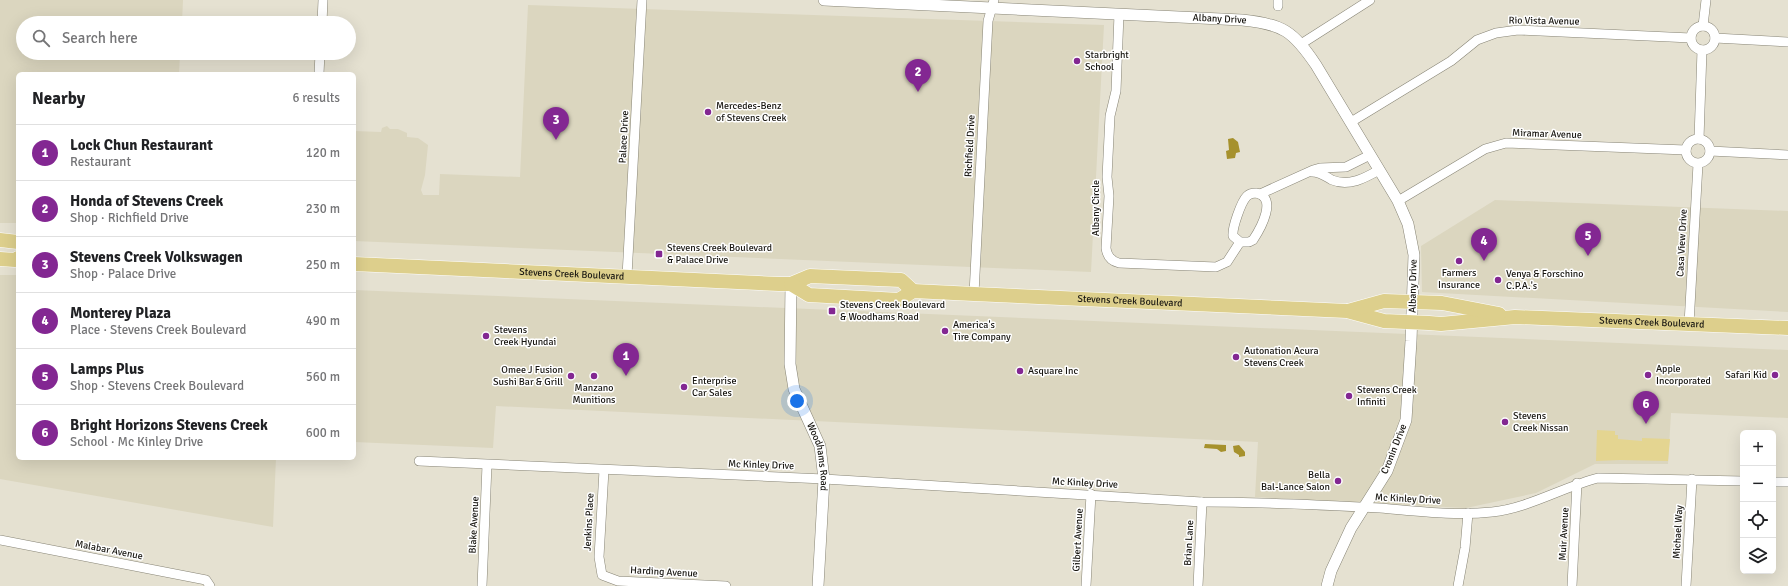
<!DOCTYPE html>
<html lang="en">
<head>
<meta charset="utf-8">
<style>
	body { margin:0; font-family:Signika,sans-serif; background:#f2f2f2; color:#202124 }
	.controls { position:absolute; right:12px; bottom:12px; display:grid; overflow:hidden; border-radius:6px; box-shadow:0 4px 16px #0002 }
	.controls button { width:36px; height:36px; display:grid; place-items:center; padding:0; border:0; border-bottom:1px solid #e0e0e0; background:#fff; color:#202124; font:20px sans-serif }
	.you { position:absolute; left:797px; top:401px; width:14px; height:14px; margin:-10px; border:3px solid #fff; border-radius:50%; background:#1a73e8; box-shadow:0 0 0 6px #1a73e833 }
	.badge { display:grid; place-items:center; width:26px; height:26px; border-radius:50%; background:#832792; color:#fff; font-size:13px; font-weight:700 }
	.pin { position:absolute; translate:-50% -33px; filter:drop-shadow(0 1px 2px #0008) }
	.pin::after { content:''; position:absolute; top:21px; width:14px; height:12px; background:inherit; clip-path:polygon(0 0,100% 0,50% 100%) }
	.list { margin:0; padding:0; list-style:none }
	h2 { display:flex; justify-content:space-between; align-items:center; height:52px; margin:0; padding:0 16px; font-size:17px }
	h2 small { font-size:13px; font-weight:400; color:#757577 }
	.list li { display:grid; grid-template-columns:26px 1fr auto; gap:12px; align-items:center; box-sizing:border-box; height:56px; padding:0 16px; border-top:1px solid #e0e0e0 }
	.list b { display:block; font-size:15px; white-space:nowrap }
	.list p { margin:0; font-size:13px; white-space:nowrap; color:#757577 }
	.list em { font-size:13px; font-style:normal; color:#757577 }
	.icon { flex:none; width:22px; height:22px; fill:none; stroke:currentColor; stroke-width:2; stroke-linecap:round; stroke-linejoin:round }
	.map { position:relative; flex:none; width:1788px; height:586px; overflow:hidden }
	.search { position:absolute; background:#fff; box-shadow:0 4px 16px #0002; left:16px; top:16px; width:340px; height:44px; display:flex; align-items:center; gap:10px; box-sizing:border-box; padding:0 14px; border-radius:22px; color:#757577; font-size:15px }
	.panel { position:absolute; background:#fff; box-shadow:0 4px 16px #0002; left:16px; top:72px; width:340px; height:388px; border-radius:6px }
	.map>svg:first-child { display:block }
	.built { fill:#dbd6bf }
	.green { fill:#e4d591 }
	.water { fill:#a6912d }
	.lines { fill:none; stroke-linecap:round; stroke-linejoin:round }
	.minor-casing { stroke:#878475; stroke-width:10 }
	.tertiary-casing { stroke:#878475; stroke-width:12 }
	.primary-casing { stroke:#fff; stroke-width:15 }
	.minor { stroke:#fff; stroke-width:9 }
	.tertiary { stroke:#fff; stroke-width:11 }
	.primary { stroke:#ddcf8c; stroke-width:14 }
	.poi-dot { fill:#832792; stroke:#fff; stroke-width:1.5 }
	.labels { text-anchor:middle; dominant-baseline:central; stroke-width:3; stroke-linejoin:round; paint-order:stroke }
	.street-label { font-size:10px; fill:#181611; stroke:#fff }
	.poi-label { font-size:10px; fill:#181611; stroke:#fff; text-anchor:start }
</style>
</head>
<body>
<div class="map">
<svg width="1788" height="586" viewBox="0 0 1788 586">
	<rect width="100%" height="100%" fill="#e5e1d1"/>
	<g class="built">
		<path d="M0,0h183l-1,23h-159v30h157l-1,21h-161v149h-18z"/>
		<path d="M528,5l576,20 -13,247 -737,-31v-110l27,1 1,-4 5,-2 3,3h8l9,4v4l11,1 10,7 -3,30 -4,15 2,5h16l1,-21 80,3z"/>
		<path d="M1495,200l293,11v101l-366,-20 -1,-46z"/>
		<path d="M0,275h18v183h258l-3,69 -273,-48z"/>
		<path d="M354,290l1434,60v68l-117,-5 -3,51h-73l-59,29 -70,15 -211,-11 3,-55 -762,-36 -3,42 -139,-6z"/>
	</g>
	<path class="green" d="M1597,430l18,1v4h3v4l24,2v-3l28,1 -2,22 -48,-1 -24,1z"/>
	<g class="water">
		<path d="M1233,138l5,4 2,10 -4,1 -1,5 -8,1 -1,-8 3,-1 -1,-11z"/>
		<path d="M1205,444l21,1v6l-5,1 -4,-3 -13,-1z"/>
		<path d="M1239,445l6,7v4l-6,1v-2l-5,-3 -1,-6z"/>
	</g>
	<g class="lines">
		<defs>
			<g id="minor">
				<path d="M1278,6v-6"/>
				<path d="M1119,14l-3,77 -6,25 -3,61 2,19 -3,52c1,8 5,13 13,15l97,4 11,-5 13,-20"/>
				<path d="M322,23l1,-23"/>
				<circle cx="1703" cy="38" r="12"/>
				<path d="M1703,26l3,-26"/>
				<path d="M1715,38l73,4"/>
				<path d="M1301,44l69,-44"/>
				<path d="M319,74l1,-21"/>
				<path d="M1351,122l100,-61 26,-21 19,-7 22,-3 173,8"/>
				<circle cx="1698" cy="151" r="12"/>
				<path d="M1699,139l3,-89"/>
				<path d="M1710,151l78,4"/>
				<path d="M1312,172c8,0 13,4 20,8 17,7 33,-2 47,-10"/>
				<path d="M1256,193c22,4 5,35 -3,47l-4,2h-9l-7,-6c-1,-8 8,-34 14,-40 2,-2 6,-3 9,-3z"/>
				<path d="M1260,194l53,-24 7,-2 26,-1 24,-12"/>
				<path d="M1398,201l87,-52 21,-6 180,7"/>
				<path d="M627,276l15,-276"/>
				<path d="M974,294l14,-273 6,-21"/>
				<path d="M1689,324l9,-160"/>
				<path d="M419,461l405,18 378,23c59,0 119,3 178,6 37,3 75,8 112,4 37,-4 71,-25 106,-34l145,3"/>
				<path d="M604,470l-5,87 3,18 16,6 108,5"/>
				<path d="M1773,482h15"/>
				<path d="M0,540l206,40 4,6"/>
				<path d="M482,586l5,-121"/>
				<path d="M1086,586l5,-92"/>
				<path d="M1198,586l4,-84"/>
				<path d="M1458,586l7,-38 3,-35"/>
				<path d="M1572,586l5,-103"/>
				<path d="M1686,586l6,-107"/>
			</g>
			<g id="tertiary">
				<path id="s1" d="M824,0l418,20c41,4 51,11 74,45l82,136 10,23 6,31 -3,86 -5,79 -19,51 -36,57 -20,43 -4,15"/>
				<path id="s2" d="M791,284l-1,80 4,25 26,57 4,33 -6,107"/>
			</g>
			<g id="primary">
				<path d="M0,240l18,2"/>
				<path d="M0,259l15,1 3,-2"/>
				<path id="s3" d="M354,264l425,20h12l19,-8 91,4 12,11"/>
				<path id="s4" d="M791,284l18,11 90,5 14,-9 61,3 373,17 37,10 45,2 12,1 74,-7 273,11"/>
				<path d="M1348,311l36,-10 58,2 57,11"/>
			</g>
		</defs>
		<use href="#minor" class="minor-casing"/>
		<use href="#tertiary" class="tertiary-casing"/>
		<use href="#primary" class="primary-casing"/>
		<use href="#minor" class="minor"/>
		<use href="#tertiary" class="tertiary"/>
		<use href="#primary" class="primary"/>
	</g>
	<g class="poi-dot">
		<circle cx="1077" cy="61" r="4"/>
		<circle cx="708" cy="112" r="4"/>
		<rect x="655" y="250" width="8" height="8" rx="2"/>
		<circle cx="1459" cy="261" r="4"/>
		<circle cx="1498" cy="280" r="4"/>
		<rect x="828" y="307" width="8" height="8" rx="2"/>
		<circle cx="945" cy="331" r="4"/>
		<circle cx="486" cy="336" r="4"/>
		<circle cx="1236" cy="357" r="4"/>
		<circle cx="1020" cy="371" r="4"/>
		<circle cx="1648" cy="375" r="4"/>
		<circle cx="1775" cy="375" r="4"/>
		<circle cx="571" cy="376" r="4"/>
		<circle cx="594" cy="376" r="4"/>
		<circle cx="684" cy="387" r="4"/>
		<circle cx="1349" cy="396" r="4"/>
		<circle cx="1505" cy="422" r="4"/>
		<circle cx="1338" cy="481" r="4"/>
	</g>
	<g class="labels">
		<g class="street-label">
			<text stroke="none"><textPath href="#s1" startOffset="396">Albany Drive</textPath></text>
			<text transform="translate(1544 21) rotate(1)">Rio Vista Avenue</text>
			<text transform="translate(1547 134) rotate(2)">Miramar Avenue</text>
			<text transform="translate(624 137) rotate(-87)">Palace Drive</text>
			<text transform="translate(970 146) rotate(-87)">Richfield Drive</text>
			<text transform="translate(1096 208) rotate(-90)">Albany Circle</text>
			<text transform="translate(1682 243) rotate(-87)">Casa View Drive</text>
			<text stroke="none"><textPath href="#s3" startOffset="218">Stevens Creek Boulevard</textPath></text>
			<text transform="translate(1413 286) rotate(-89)">Albany Drive</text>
			<text stroke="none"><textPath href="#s4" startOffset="345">Stevens Creek Boulevard</textPath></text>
			<text stroke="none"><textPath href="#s4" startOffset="869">Stevens Creek Boulevard</textPath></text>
			<text transform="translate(1394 449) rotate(-68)">Cronin Drive</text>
			<text stroke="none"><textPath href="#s2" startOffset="178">Woodhams Road</textPath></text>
			<text transform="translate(761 465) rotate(2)">Mc Kinley Drive</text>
			<text transform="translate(1085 483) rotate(3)">Mc Kinley Drive</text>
			<text transform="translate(1408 499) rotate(3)">Mc Kinley Drive</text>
			<text transform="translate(589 522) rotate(-87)">Jenkins Place</text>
			<text transform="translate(474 525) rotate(-87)">Blake Avenue</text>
			<text transform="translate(1678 532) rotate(-87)">Michael Way</text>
			<text transform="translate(1564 534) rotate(-87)">Muir Avenue</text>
			<text transform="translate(1078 540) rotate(-87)">Gilbert Avenue</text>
			<text transform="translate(1189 543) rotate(-87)">Brian Lane</text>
			<text transform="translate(109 550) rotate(11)">Malabar Avenue</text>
			<text transform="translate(664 572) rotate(3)">Harding Avenue</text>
		</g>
		<g class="poi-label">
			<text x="1085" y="55">Starbright<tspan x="1085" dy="12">School</tspan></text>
			<text x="716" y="106">Mercedes-Benz<tspan x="716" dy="12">of Stevens Creek</tspan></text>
			<text x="667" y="248">Stevens Creek Boulevard<tspan x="667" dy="12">&amp; Palace Drive</tspan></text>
			<text x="1459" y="273" text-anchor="middle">Farmers<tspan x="1459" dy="12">Insurance</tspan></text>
			<text x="1506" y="274">Venya &amp; Forschino<tspan x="1506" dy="12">C.P.A.'s</tspan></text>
			<text x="840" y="305">Stevens Creek Boulevard<tspan x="840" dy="12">&amp; Woodhams Road</tspan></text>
			<text x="953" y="325">America's<tspan x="953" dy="12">Tire Company</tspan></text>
			<text x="494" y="330">Stevens<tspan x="494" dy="12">Creek Hyundai</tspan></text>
			<text x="1244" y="351">Autonation Acura<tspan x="1244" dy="12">Stevens Creek</tspan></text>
			<text x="1656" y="369">Apple<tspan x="1656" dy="12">Incorporated</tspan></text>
			<text x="563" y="370" text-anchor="end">Omee J Fusion<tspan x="563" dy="12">Sushi Bar &amp; Grill</tspan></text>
			<text x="1028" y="371">Asquare Inc</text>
			<text x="1767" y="375" text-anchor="end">Safari Kid</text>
			<text x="692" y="381">Enterprise<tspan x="692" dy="12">Car Sales</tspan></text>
			<text x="594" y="388" text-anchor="middle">Manzano<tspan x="594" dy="12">Munitions</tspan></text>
			<text x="1357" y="390">Stevens Creek<tspan x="1357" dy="12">Infiniti</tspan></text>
			<text x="1513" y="416">Stevens<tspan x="1513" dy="12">Creek Nissan</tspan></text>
			<text x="1330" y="475" text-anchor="end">Bella<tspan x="1330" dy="12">Bal-Lance Salon</tspan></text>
		</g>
	</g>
</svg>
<div class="controls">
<button>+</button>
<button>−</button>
<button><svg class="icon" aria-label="locate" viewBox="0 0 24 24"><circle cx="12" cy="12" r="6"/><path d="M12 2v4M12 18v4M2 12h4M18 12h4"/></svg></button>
<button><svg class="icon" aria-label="layers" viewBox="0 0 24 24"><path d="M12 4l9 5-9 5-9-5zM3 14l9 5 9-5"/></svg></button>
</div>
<div class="you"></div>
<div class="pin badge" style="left:626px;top:376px">1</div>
<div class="pin badge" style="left:918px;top:92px">2</div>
<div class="pin badge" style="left:556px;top:140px">3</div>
<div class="pin badge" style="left:1484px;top:261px">4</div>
<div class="pin badge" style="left:1588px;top:256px">5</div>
<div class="pin badge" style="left:1646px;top:424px">6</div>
<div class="search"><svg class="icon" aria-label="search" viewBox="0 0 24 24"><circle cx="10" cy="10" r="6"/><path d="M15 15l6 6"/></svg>Search here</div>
<section class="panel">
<h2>Nearby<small>6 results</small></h2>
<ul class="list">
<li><span class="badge">1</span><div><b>Lock Chun Restaurant</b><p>Restaurant</p></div><em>120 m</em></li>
<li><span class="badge">2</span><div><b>Honda of Stevens Creek</b><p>Shop · Richfield Drive</p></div><em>230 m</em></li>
<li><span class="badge">3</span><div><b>Stevens Creek Volkswagen</b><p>Shop · Palace Drive</p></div><em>250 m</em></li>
<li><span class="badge">4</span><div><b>Monterey Plaza</b><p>Place · Stevens Creek Boulevard</p></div><em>490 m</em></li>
<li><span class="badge">5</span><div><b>Lamps Plus</b><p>Shop · Stevens Creek Boulevard</p></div><em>560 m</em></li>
<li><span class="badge">6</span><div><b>Bright Horizons Stevens Creek</b><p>School · Mc Kinley Drive</p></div><em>600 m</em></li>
</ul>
</section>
</div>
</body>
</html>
